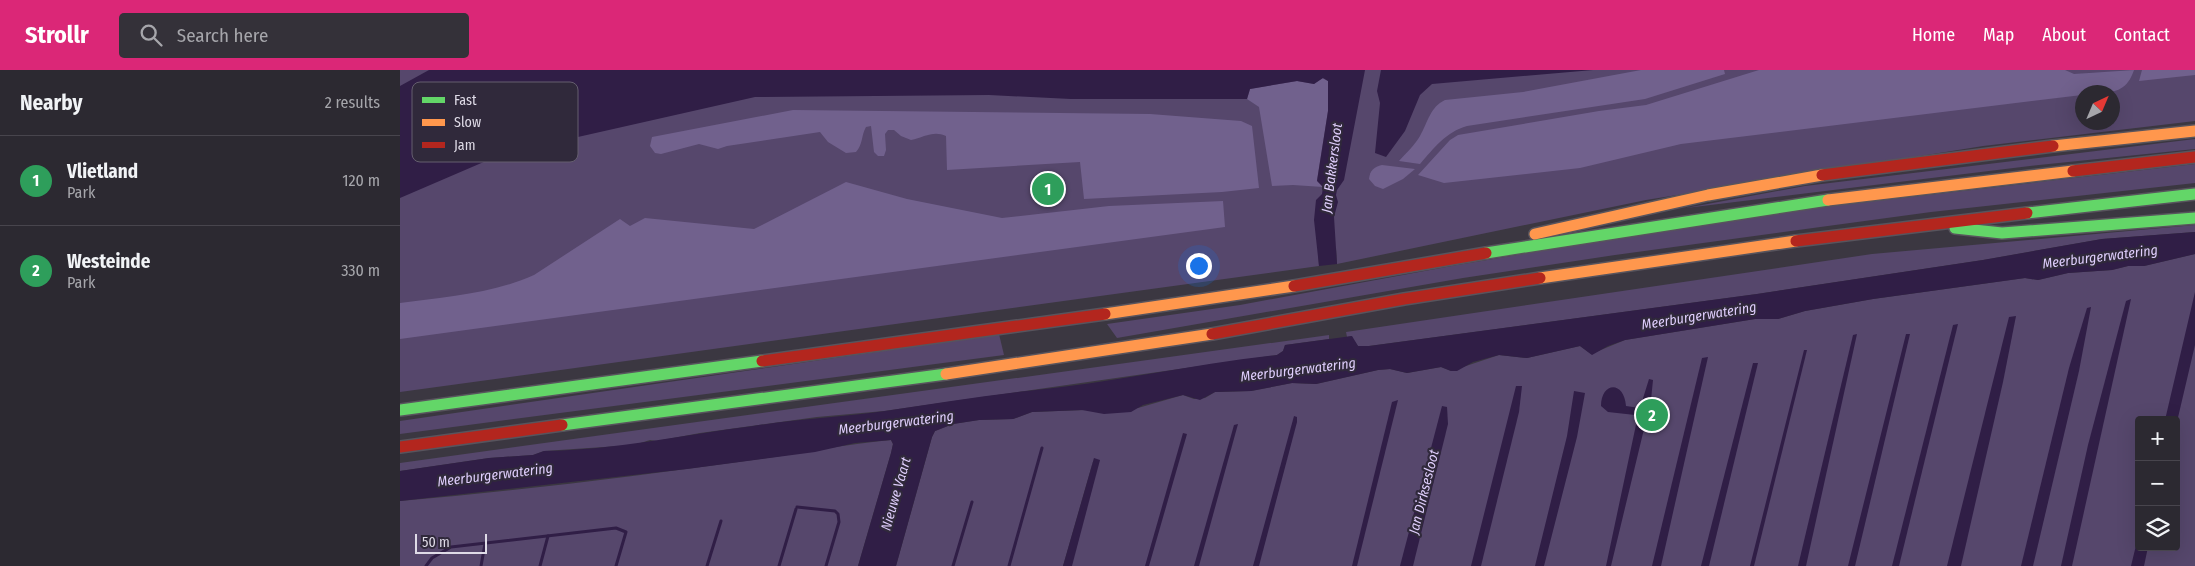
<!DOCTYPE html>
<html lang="en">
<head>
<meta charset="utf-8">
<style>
	body { margin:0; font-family:"Fira Sans Condensed",sans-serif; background:#343139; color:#f1f3f6 }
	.controls { position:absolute; right:15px; bottom:15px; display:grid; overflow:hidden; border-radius:5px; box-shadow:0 5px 20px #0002 }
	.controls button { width:45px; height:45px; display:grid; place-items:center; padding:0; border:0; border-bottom:1px solid #48454d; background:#2c2931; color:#f1f3f6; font:25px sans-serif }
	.compass { position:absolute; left:1675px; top:15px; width:45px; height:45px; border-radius:50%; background:#2c2931; box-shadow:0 5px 20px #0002; rotate:44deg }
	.scale { position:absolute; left:15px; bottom:12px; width:72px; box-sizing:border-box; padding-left:5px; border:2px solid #dfdbe7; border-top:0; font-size:14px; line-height:18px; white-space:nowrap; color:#dfdbe7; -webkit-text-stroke:4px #30293b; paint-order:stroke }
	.you { position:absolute; left:798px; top:195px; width:18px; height:18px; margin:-12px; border:4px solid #fff; border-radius:50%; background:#1a73e8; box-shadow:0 0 0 8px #1a73e833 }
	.badge { display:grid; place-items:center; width:32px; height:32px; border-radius:50%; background:#db2777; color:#fff; font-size:16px; font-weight:700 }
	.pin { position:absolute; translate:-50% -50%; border:2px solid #fff; box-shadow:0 1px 5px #0006 }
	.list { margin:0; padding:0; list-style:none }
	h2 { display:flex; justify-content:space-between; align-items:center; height:65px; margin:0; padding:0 20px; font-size:21px }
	h2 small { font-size:16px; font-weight:400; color:#a6a6ab }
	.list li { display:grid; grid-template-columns:32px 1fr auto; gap:15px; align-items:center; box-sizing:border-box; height:90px; padding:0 20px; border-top:1px solid #48454d }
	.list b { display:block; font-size:19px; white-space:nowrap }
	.list p { margin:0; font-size:16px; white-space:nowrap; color:#a6a6ab }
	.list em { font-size:16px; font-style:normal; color:#a6a6ab }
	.icon { flex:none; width:28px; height:28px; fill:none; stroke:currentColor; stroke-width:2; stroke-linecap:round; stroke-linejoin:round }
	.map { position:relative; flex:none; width:1795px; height:496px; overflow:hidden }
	header { display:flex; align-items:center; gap:30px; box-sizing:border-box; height:70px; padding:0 25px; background:#db2777; color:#fff }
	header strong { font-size:24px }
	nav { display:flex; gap:28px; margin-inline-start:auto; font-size:18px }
	.search { width:350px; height:45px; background:#343139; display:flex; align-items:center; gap:12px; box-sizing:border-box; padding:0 18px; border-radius:5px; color:#a6a6ab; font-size:19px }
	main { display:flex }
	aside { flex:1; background:#2c2931 }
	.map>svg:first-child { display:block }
	.green { fill:#56476c; fill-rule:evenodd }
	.forest { fill:#71618d }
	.water { fill:#301e46 }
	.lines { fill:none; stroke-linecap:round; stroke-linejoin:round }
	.stream { stroke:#301e46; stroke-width:3 }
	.fast-casing { stroke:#58545d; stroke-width:14 }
	.slow-casing { stroke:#58545d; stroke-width:14 }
	.jam-casing { stroke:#58545d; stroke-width:14 }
	.fast { stroke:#63d668; stroke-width:11 }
	.slow { stroke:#ff974d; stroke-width:11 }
	.jam { stroke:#b3261e; stroke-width:11 }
	.labels { text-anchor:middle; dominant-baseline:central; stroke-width:4.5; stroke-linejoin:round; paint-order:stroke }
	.water-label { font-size:14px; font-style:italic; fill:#dfcefc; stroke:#30293b }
	.key { fill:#30293b; stroke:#655e6f; stroke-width:1 }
	.key-label { font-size:14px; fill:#dfdbe7 }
</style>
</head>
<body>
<header>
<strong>Strollr</strong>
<div class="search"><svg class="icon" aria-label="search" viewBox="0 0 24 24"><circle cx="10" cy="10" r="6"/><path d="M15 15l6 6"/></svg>Search here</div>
<nav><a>Home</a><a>Map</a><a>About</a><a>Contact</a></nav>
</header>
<main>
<aside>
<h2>Nearby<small>2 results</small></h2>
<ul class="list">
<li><span class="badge" style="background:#2e9e5b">1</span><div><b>Vlietland</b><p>Park</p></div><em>120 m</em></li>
<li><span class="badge" style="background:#2e9e5b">2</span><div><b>Westeinde</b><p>Park</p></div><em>330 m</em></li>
</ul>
</aside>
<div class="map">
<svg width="1795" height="496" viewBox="0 0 1795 496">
	<rect width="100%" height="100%" fill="#3b3741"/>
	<g class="green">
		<path d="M0,0h1795v51l-212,25 -337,54 -309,64 -1,-16 -18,2 1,16 -919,126zM1682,22h30v30h-30z"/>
		<path d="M1795,69v10l-156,16 -353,43 119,-22z"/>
		<path d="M1795,94v19l-264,29 -316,43 -152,23 -346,60 -10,-14 133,-19 217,-40 306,-51z"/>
		<path d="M1795,155v7l-93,7 -119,21 -226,34 -388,52h-11l-7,-10 -4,1 -1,-5 526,-78z"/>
		<path d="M1795,184v312h-1127l26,-108 -31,108h-167l36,-129 3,-6 18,-7 26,-4 34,-1 19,-7 106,-4 45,-13 11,4 11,-1 10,-6 36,-1 41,-8 24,1 62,-14 12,-1 17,4 34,-6 10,4 48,-16 28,3 53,-12 11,8 34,-14 130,-21h23l27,-8 68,-12 152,-21 13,2 30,-7 44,-3 16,-4h16zM1739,350h37v127h-37z"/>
		<path d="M599,264l5,21 -604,79v-13z"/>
		<path d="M929,265v4l-44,6 -2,6 -6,4 -393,56 -67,6 -117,16 -43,8 -7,-1 -16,5 -90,6 -11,4 -44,3 -89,13v-8z"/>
		<path d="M491,370l2,4 -2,9 -33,113h-458v-65c118,-10 236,-25 353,-41 46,-6 92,-16 138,-20z"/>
	</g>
	<g class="forest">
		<path d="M1241,0h83l1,4 -80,25 -178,27c-21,6 -33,22 -47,38l-21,-3c7,-8 16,-16 21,-25 8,-14 10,-29 25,-36l78,-8z"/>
		<path d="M1359,0h306l9,4 60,-4c-9,27 -27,22 -52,22v3l-401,49 -101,24 -136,15 -26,-8 32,-35 8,-5 141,-24 47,-6z"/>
		<path d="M1742,0h53v5l-56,6z"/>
		<path d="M922,8l6,3v30l-11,69 6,7 -30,-2 -21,1 -13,-79 -12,-8 3,-10 47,-8 17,3z"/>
		<path d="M393,40l357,4 91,7 11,5 7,62 -37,4 -138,7 -4,-37 -133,8 -1,-34c-12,-6 -22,1 -35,4l-10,-4 -7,-6h-6l-3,4 1,16 -2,6h-6l-4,-4 -3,-26 -5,1c-5,9 -3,17 -10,25l-10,1 -18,-11 -8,-10 -93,14 -9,3 -19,-5 -38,10 -6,-1 -5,-7 2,-9z"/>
		<path d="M982,95l33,4 -12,10 -20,10 -8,-3 -6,-7c1,-9 5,-12 13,-14z"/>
		<path d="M446,112l61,17 95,19 107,-12 114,-5 2,26 -825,112v-36c45,-6 92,-9 134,-28l86,-56 10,7 15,-8 109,11z"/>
	</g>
	<g class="water">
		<path d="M29,0h936l-21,110 -7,10 -1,5 2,7 -4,15 3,47 -18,2 -5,-46 2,-20 6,-6 1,-7 -6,-6 11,-70v-30l-5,-3 -9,6 -17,-3 -47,8 -3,10h-176l-82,-4 -234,2 -217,49 -45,12 -93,40v-112z"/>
		<path d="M981,0h212l-161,14 -12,11 -15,36 -19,26 -11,-4 5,-50 -3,-12z"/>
		<path d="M1795,162v22l-51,12h-16l-16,4 -44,3 -30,7 -13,-2 -152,21 -68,12 -27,8h-23l-130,21 -17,6 -16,9 -12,-9 -53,12 -28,-3 -26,7 -16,9h-6l-10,-4 -34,6 -17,-4 -12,1 -62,14 -24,-1 -41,8 -36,1 -15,8 -17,-5 -40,10 -12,7 -27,2 -22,-4 -50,2 -19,7 -34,1 -26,4 -18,7 -3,6 -36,129h-38l33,-113 2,-9 -2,-4 -36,3 -40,9 -128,17 -287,32v-30l89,-13 44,-3 11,-4c71,-1 139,-16 209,-25 44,-7 88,-9 132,-15 47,-7 94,-15 142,-20 84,-8 167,-27 250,-36l6,-4 2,-6 67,-9 6,10h11l388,-52 226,-34 119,-21z"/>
		<path d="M1795,222v53l-19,81v-6h-11z"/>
		<path d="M1731,229l-59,267h-11l27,-121 38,-144z"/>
		<path d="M1691,237l-12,64 -46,195h-12l48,-198 18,-60z"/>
		<path d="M1616,246l-13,66 -42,184h-14l62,-249z"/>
		<path d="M1558,254l-59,242h-7l61,-241z"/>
		<path d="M1457,264l-51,232h-8l55,-231z"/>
		<path d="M1506,264h4l-55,232h-7z"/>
		<path d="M1404,280h3l-53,216h-4z"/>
		<path d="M1308,287l-47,209h-9l50,-208z"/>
		<path d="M1353,293h5l-49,203h-8z"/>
		<path d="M1249,309l4,1 -2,20 -40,166h-5l31,-146 -2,-5 -27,-3 -7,-6c0,-24 23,-26 25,0l14,2z"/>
		<path d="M1116,316h6l-3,26 -38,154h-10z"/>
		<path d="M1174,321l11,2 -8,44 -33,129h-9l32,-130z"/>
		<path d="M998,330l-41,166h-5l40,-164z"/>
		<path d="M1042,336l5,1 1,17 -35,142h-13z"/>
		<path d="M894,346l3,1v5l-38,144h-6z"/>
		<path d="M838,354l-39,142h-5l40,-141z"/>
		<path d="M783,363l4,1 -38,132h-4z"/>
		<path d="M694,388l6,2 -28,106h-9z"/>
		<path d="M1739,463v14h9l-4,19h-13z"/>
	</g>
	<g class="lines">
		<g class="stream">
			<path d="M397,437l38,4 3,3 1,8 -13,44"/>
			<path d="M26,496l6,-8 19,-11 165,-19 10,4 -10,34"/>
			<path d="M81,496l4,-22"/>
			<path d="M140,496l8,-30"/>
			<path d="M307,496l14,-45"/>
			<path d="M379,496l17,-57"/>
			<path d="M553,496l19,-64"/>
			<path d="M609,496l33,-118"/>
		</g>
		<defs>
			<g id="fast">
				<path d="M1627,143l168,-19"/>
				<path d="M1555,158l47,5 193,-15"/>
				<path d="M1086,183l342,-53"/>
				<path d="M0,340l362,-49"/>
				<path d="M162,355l384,-51"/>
			</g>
			<g id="slow">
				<path d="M1653,76l142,-15"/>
				<path d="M1428,130l245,-29"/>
				<path d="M1135,164l173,-39 114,-20"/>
				<path d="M1140,208l256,-37"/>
				<path d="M705,244l189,-28"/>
				<path d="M546,304l266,-40"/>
			</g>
			<g id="jam">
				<path d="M1673,101l122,-14"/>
				<path d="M1422,105l231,-29"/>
				<path d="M1396,171l231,-28"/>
				<path d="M894,216l192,-33"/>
				<path d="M812,264l192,-35 136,-21"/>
				<path d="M362,291l343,-47"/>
				<path d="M0,377l162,-22"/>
			</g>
		</defs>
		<use href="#fast" class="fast-casing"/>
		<use href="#slow" class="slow-casing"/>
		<use href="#jam" class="jam-casing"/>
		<use href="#fast" class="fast"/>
		<use href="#slow" class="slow"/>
		<use href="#jam" class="jam"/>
	</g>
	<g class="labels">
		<g class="water-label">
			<text transform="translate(932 98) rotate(-83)">Jan Bakkersloot</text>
			<text transform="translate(1700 187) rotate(-7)">Meerburgerwatering</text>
			<text transform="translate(1299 246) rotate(-9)">Meerburgerwatering</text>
			<text transform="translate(898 300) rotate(-7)">Meerburgerwatering</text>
			<text transform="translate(496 353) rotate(-7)">Meerburgerwatering</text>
			<text transform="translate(95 405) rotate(-7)">Meerburgerwatering</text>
			<text transform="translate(1024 422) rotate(-76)">Jan Dirksesloot</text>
			<text transform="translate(496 424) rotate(-74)">Nieuwe Vaart</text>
		</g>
	</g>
	<rect x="12" y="12" width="166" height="80" rx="8" class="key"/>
	<rect x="22" y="27" width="23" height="6" fill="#63d668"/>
	<rect x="22" y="49" width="23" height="7" fill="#ff974d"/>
	<rect x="22" y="72" width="23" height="6" fill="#b3261e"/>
	<g class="key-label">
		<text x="54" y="35">Fast</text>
		<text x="54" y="57">Slow</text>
		<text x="54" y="80">Jam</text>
	</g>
</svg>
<div class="controls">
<button>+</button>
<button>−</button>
<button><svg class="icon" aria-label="layers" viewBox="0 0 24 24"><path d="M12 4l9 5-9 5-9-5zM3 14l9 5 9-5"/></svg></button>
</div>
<svg class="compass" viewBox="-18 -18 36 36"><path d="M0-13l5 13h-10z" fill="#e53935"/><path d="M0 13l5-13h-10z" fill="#a6a6ab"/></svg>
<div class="scale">50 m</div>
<div class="you"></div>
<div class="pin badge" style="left:648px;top:119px;background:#2e9e5b">1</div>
<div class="pin badge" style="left:1252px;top:345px;background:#2e9e5b">2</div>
</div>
</main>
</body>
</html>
